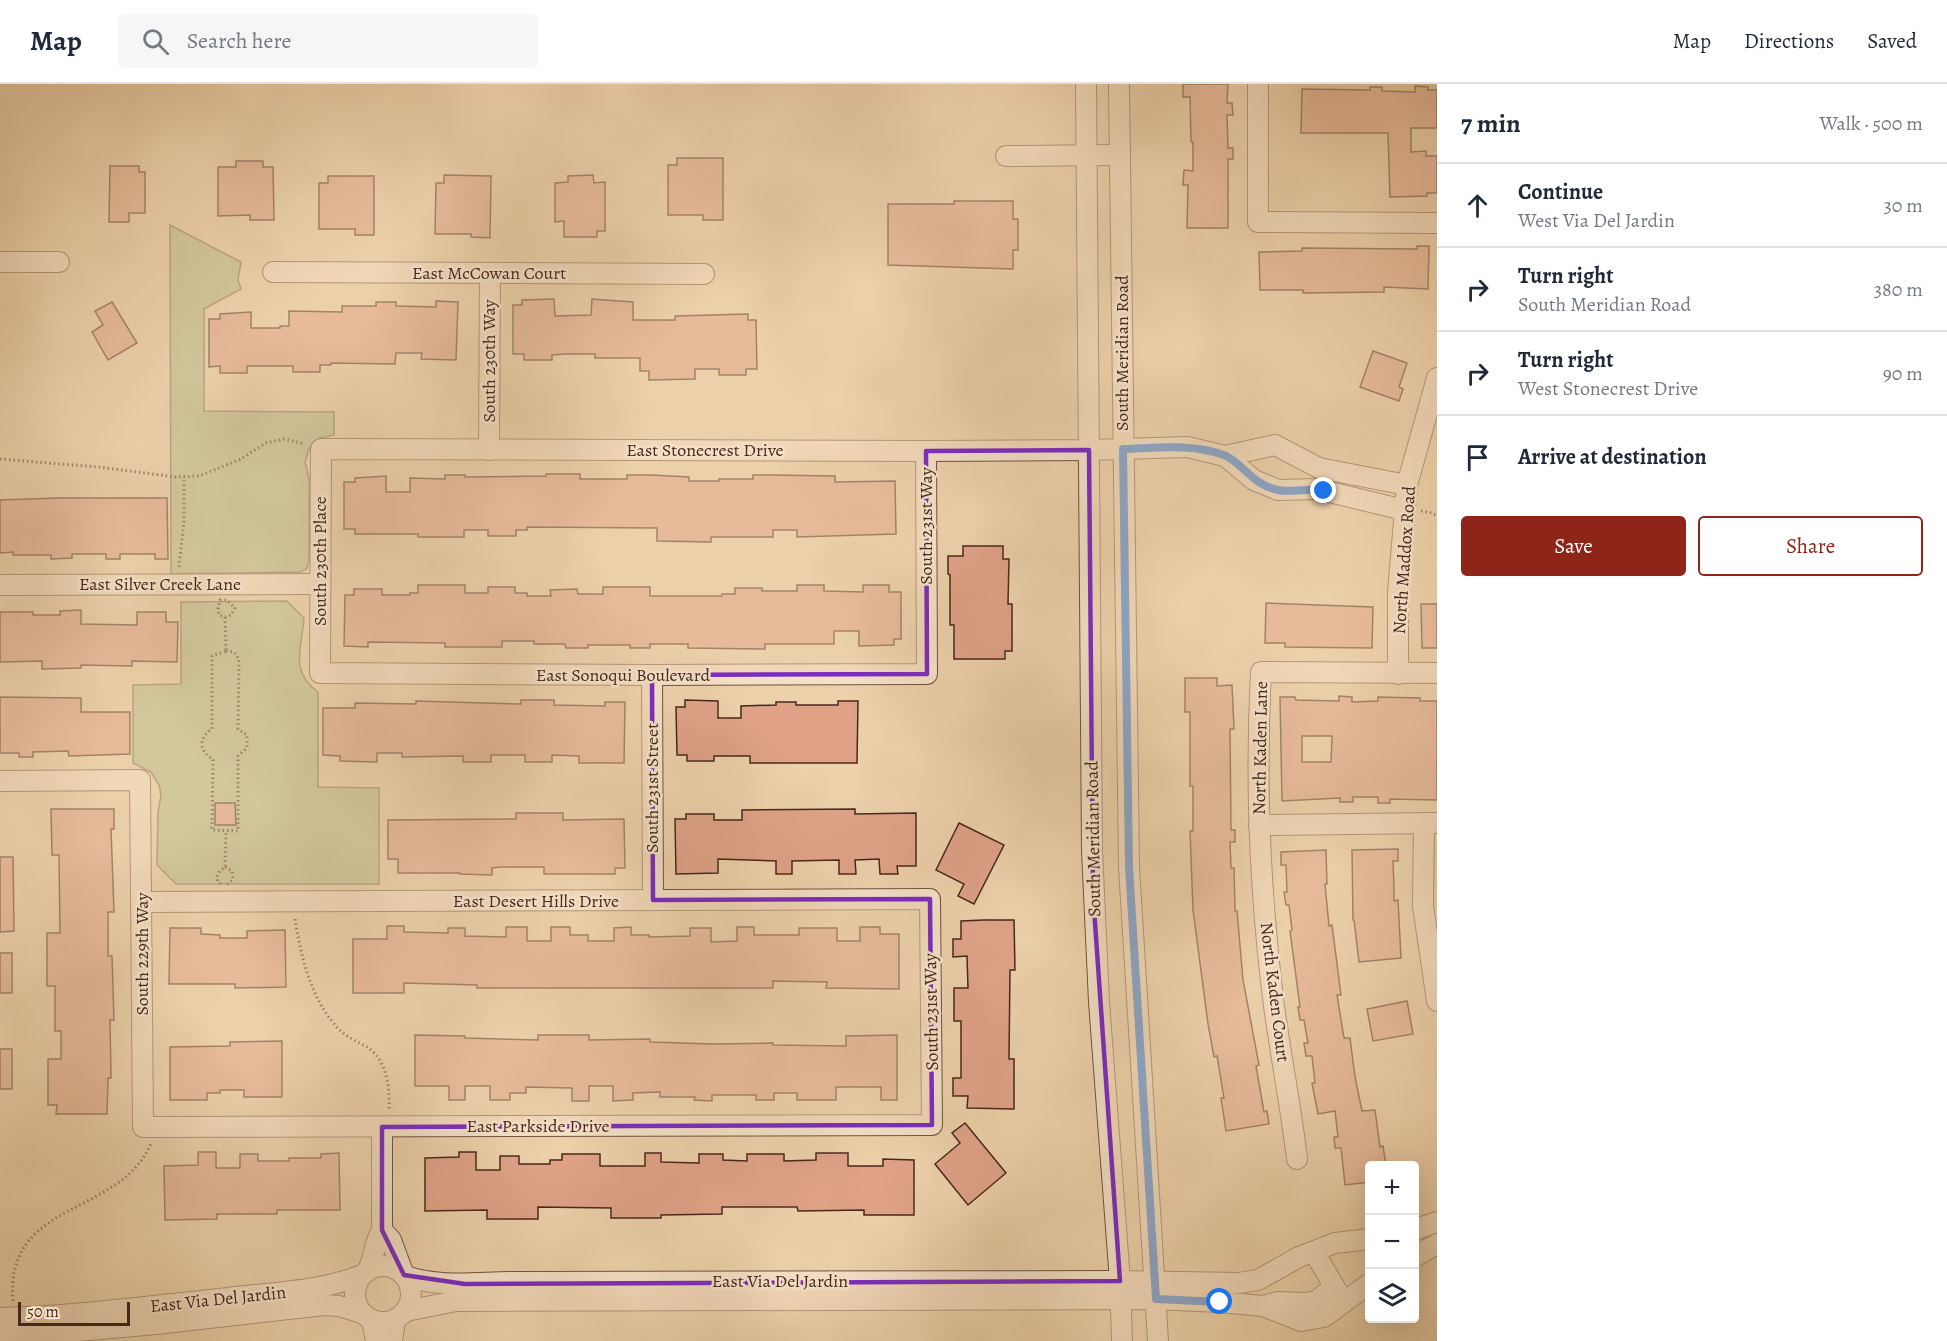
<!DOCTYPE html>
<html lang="en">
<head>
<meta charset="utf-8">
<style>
	body { margin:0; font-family:Alegreya,serif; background:#f6f6f7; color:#1f2937 }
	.controls { position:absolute; right:18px; bottom:18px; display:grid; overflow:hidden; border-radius:6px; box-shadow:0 6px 24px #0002 }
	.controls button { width:54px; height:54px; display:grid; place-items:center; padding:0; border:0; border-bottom:2px solid #e0e1e3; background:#fff; color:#1f2937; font:30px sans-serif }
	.scale { position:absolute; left:18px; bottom:15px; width:112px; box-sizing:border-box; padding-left:6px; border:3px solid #48281c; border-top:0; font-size:16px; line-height:21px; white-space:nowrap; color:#48281c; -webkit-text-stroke:4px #f3e0c7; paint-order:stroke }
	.stop { position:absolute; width:18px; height:18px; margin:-14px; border:4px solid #1a73e8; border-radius:50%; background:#fff }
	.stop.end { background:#1a73e8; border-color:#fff; box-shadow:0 2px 6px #0008 }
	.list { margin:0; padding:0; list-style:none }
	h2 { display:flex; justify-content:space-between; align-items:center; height:78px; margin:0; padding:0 24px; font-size:26px }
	h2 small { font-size:20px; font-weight:400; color:#747a83 }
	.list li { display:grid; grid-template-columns:39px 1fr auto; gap:18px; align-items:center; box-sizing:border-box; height:84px; padding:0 24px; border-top:2px solid #e0e1e3 }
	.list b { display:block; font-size:22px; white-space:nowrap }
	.list p { margin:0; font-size:20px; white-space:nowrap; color:#747a83 }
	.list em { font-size:20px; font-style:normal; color:#747a83 }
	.actions { display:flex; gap:12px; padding:18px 24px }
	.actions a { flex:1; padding:14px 0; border:2px solid #8f2418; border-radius:6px; text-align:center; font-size:21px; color:#8f2418 }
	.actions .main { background:#8f2418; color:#fff }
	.icon { flex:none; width:33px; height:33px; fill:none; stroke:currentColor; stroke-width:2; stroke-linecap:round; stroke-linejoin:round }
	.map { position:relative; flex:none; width:1437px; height:1257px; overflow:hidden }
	header { display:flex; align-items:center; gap:36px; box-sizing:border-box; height:84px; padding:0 30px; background:#fff; border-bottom:2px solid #e0e1e3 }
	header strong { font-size:28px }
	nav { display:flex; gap:33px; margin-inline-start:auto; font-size:21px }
	.search { width:420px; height:54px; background:#f6f6f7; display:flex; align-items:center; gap:15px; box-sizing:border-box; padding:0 21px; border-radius:6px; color:#747a83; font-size:22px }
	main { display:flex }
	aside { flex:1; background:#fff }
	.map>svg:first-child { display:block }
	.green { fill:#b3bc8c; stroke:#7e7254; stroke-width:1.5 }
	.building { fill:#dfa287; stroke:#48281c; stroke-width:1.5; fill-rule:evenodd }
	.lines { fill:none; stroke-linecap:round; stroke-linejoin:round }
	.minor-casing { stroke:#71523f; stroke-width:22 }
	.path { stroke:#48281c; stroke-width:3; stroke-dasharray:1.5 3; stroke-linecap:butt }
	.minor { stroke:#f3e0c7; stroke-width:20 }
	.route { stroke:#1a73e8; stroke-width:8 }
	.marked { fill:none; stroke:#7b2cbf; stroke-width:4.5; stroke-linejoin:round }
	.labels { text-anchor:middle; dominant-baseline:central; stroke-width:5; stroke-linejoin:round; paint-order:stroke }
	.street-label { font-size:18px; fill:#48281c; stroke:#f3e0c7 }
</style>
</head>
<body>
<header>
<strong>Map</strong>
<div class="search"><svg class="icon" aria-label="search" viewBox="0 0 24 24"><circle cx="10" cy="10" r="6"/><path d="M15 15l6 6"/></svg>Search here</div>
<nav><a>Map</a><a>Directions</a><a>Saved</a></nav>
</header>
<main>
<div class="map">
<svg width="1437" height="1257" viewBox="0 0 1437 1257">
	<rect width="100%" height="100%" fill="#ecd0a9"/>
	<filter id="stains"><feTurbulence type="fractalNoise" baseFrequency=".00333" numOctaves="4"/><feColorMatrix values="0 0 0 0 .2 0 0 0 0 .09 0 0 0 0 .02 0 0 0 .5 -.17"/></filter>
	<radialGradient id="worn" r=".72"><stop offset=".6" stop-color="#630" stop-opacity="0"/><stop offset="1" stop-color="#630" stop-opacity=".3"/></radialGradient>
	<g class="green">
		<path d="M170,141l71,37 -3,18 3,9 -37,20v102l130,1v23l-14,3 -11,11 -4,13 4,16v82l-2,8 -6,4 -130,2z"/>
		<path d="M287,517l17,17c-2,30 -15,53 14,74v95l61,1v96h-203l-19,-19 1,-53 3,-17 -2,-10 -8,-13 -18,-9v-78l48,-1v-82z"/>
	</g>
	<g class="building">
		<path d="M1183,0h45l-1,19h5l1,12h-6l1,33h5v11h-5v69h-41l1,-43h-5l1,-15 9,1v-29h-2l-1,-45h-7z"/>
		<path d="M1415,2l13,1v3h9v38h-26v24l15,-1v5h11v37h-10v3l-37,1 -2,-64h-87l1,-44 68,1v-3h12v4l33,1z"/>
		<path d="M677,74h46v62h-20v-5h-35v-50h9z"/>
		<path d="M236,77h27v6h10l1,53h-24v-5l-32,1v-49h18z"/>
		<path d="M110,82h29v6h6v41h-16v9h-20z"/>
		<path d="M444,91l47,1 -1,62 -19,-1v-3h-36l1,-51h8z"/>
		<path d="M593,91l1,8 11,-1v49h-8v6h-33v-16l-9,1v-39l13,-1v-6z"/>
		<path d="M328,92h46v59h-19v-6h-36v-46h9z"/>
		<path d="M954,117h59v18h5v31h-5v19l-125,-4v-61h66z"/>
		<path d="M1417,162h12l-1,43 -44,-2v5l-81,1v-3h-43l-1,-38 43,-1v-3l115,1z"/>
		<path d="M554,215l1,17 36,-1 1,-16 41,3v18h42v-4l73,-2v6h8l1,49h-11v6h-27v-6h-24v10l-46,1v-9h-9v-13h-45v-4h-30l-13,1v5h-28v-6h-11v-49h9v-5z"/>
		<path d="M436,217l22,1 -2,58 -35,-1 1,-6h-26l-1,11 -64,-1v2h-11v7h-27v-6h-46v7h-27v-7l-11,1v-48h11v-5l31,-2v16h29v-2h9v-15l53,1v-6h34v-4h20v4l40,1z"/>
		<path d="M112,218l25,41 -29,17 -16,-28 11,-7 -8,-14z"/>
		<path d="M1373,267l34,12 -8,24 4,2 -4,12 -39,-14z"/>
		<path d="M546,390h34v5h47v-4h23l39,2v4h30v-2h34v-4h20l62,1v6l60,-1 1,53 -99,3v-7h-24v7h-62v5l-54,-1v-13l-130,-1v3h-11v6h-28v-6h-24v7h-46v-3h-63v-5h-11v-47h11v-4l31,-2v16h24v-14l35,1v-4h20v2l81,-1z"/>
		<path d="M60,414h107l1,61h-13v-5h-35v5h-14v-5h-34v4l-21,1v-4h-38v-3l-13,1v-53z"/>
		<path d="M963,462h40v13h6l-1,45h4v47h-7v8h-51v-34h-4v-50l-2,-1v-18h15z"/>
		<path d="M418,501h47v8h23v-6h27v6h12v3h24l-1,-6 27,-1 1,5h25v-7h47v9h72v-2h13v-6h27v3h35v-6h27v6l39,1v-7h26v7h12v47h-7v6l-35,1v-15h-25v13h-69v5l-77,-1v-4h-38v4h-20v-3h-42v3h-22l-1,-4h-31v-3h-32v6h-57v-4l-77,-1v5l-24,-1 1,-51h9v-6h28v6h28v-2h8z"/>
		<path d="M1266,519l107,4 -1,41 -87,-1v-4h-20z"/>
		<path d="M1421,520h16v44h-15z"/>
		<path d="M81,526v14l56,1v-13h29v10h12l-1,40 -45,-1v5l-51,-1v3l-39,1v-8l-42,1v-50h33v3h27v-4z"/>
		<path d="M1185,594h32v8l15,-1 2,44h-4l1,101h4v12h-5l1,26h3l1,43h2l6,69 16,85 -3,1 8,46 3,-1 2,13 -43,7 -5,-33h3l-7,-42 -3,1 -6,-33 -15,-114 -3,-79h3v-45h-3v-74h-5z"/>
		<path d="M1339,612l13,1v5l26,-1v-4l42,1v3h17v99l-47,-1v4h-12v-6h-25v5h-13v-4l-58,3 -2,-104h15l1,3 43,1zM1302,652h30l-1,26h-29z"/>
		<path d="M0,613l81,1v14h49v42l-61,2 -1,-5 -35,1v5h-14v-4h-19z"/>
		<path d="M521,616h33v5l51,1v-4h20l-1,61h-45v-7l-27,-1v7h-27v-7h-34v7h-28v-6l-61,1v-4h-25v9l-37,-1v-5l-17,-1v-47h32v-5l61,1v-3l105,3z"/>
		<path d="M685,616l33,1v17h23v-12l35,-1v-3h20v3h42v-4h20l-1,62h-107v-7h-36v5h-27v-6h-10l-1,-48h9z"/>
		<path d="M215,719h20l1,22h-21z"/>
		<path d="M51,725h63v20h-3l3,83h-6v44h4l2,64h-4l1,58h-3l-1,36h-51l1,-9h-9v-46h13v-28h-6v-45h-8v-53h13l-1,-78h-7z"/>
		<path d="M855,725v5l61,-1v53h-19l1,8h-18l-1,-15 -24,1 1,14h-17v-14l-47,1v13h-16v-13l-58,-2v14l-42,1 -1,-55h11v-5h28v6h28v-10z"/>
		<path d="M516,729h47v7l61,-1 1,49h-10v6h-71v-7h-43l-9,1v7l-32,-1v-1h-62v-14h-10v-39l128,-1z"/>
		<path d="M959,739l45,22 -30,59 -16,-8 6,-12 -28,-14z"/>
		<path d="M1398,765v12h-5l1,26v14l4,-1 3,58 -42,4 -5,-42h-1l-1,-70z"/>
		<path d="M1326,766l1,34h-2l4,42 3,-1 9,70h-4l7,43h6l5,39 7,34 13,-1 5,37 3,-1 3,20h-16v16l-25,3 -4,-37h-6l-1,-11h4l-3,-26 -17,3 -6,-31h3l-3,-27h-6l-2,-13h4l-4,-23h-4l-2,-13h2l-10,-76 2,-1 -3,-25h-3l-2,-13h3l-1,-27h-5v-13z"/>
		<path d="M0,773h13l1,74 -14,1z"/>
		<path d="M984,836h30l1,50h-5l-1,89h5v50l-47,-1 1,-12h-15v-18h8v-57h-7v-33h14l-1,-32 -14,1v-18h8v-18z"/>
		<path d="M387,842h17v6l44,1v-5h17v8l41,1v-10h21v14h24v-14h19v8h18v6h26v-13l17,-1v8h18v2l41,-1v-8h21v14l26,-1v-14h17v8h45v-7h38v13h23v-14h20v7h19v55l-73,-1 1,-6 -54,-1v7h-296v-3l-73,-2v10h-51v-54h34z"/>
		<path d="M170,844h31v6l19,1v3h27v-7l38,-1 1,57 -51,1v-4h-66z"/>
		<rect x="0" y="869" width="12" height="40"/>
		<path d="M1407,917l6,33 -40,7 -6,-32z"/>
		<path d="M415,951l50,1v2l73,2v-5h51v5l61,-1v3l63,2 60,-1v2l73,1v-10l51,-1v65h-16v-13h-45v13h-39v-7h-23v7h-18v-5h-44v6l-18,-1 1,-3h-35v-5l-27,1v7l-20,1v-15h-24v15h-17v-13l-46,-1v6h-16v7h-20v-14h-25v14h-16v-14h-34z"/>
		<path d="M282,957v56h-38v-7h-24v3h-13v7h-37v-53l60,-1v-4z"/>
		<rect x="0" y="965" width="12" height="40"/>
		<path d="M965,1039l41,50 -38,32 -33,-41 25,-21 -8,-10z"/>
		<path d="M198,1068h18v16h24v-14h18v7h31v-3h32v-4l18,-1 1,57h-63v4h-60v5l-52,1 -1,-54 34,-1z"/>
		<path d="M459,1068h17v18h24v-14h19v8h31v-4h12v-6h38v12h45v-13h16v9l38,1v-9h24v6l24,1v-7h37v7l32,-1v-7h32v13h35v-7l31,1v55h-50v-5l-66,1 -1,-4h-75v7l-61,1v3h-50v-10l-73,-1v12h-51v-9l-62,1v-53l34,-1z"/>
	</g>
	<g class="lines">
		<defs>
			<g id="minor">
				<path d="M1086,0l6,766 7,152 21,279 2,60"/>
				<path d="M1119,0l10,783 29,474"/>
				<path d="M1258,0v138l179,1"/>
				<path d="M1006,72l114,-1"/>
				<path d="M0,178h59"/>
				<path d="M273,188l431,2"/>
				<path d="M489,366l1,-177"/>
				<path d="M926,367l1,223 -275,1 -332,-2 1,-224 605,2 163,-1 98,-3 38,9 50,-11 44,23 88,17"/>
				<path d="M1225,372l29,24 24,10 39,-1 87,21"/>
				<path d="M0,501l320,-1"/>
				<path d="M1398,590v-82l9,-107 30,-107"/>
				<path d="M652,591l1,225"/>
				<path d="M0,697l140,-1 3,347 789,-2 -2,-226 -788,3"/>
				<path d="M1424,739l-1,83 14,95"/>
				<path d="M1259,741l178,-2"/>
				<path d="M1297,1075c-6,-51 -16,-102 -23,-153 -14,-111 -19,-222 -13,-334l176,1"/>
				<path d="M382,1146l9,10 13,35"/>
				<path d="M1414,1146l23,-8"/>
				<path d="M1314,1168l26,44"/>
				<path d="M1414,1173l23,-13"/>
				<circle cx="383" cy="1210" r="28"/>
				<path d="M368,1186c7,-14 6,-28 14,-40v-103"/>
				<path d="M405,1192c36,12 72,6 110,6l605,-1 119,2 19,-3 41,-23 36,-14 35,-4"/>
				<path d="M1263,1222l15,-4 26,1 12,-2 18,-14"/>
				<path d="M406,1227l50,-10 700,-2 64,3 43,4 38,15 23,-4 46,-34"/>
				<path d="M0,1234c76,-2 152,-12 228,-20 45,-6 91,-6 134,-23"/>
				<path d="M372,1236l4,21"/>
				<path d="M0,1254l156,-14 168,-19 15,1 23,7"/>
				<path d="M392,1257l3,-21"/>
			</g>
		</defs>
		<use href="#minor" class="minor-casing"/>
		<g class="path">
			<path d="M0,375l98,8 78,10 23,-1 40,-16 27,-17 18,-4 21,5"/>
			<path d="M1421,427l11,2 5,3"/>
			<path d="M179,483l5,-46v-44"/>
			<path d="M220,516h7l8,8 -4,7 -6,2 -6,-2 -1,-6z"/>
			<path d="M225,533l1,34"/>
			<path d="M226,567l8,1 5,7 -1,70 9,6v13l-9,8v75l-26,-1 1,-71c-15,-8 -14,-22 -1,-30v-73z"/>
			<path d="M225,783l7,4 1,8 -6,6"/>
			<path d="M221,800l-3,-2c-2,-8 1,-11 7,-15l1,-36"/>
			<path d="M295,835c6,37 15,78 41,107 8,10 20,15 31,21 20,13 23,40 22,63"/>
			<path d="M13,1217c-9,-102 108,-84 138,-158"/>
		</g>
		<use href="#minor" class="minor"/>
	</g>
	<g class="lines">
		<path class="route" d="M1220,1218l-64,-3 -27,-432 -6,-418c33,-1 69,-6 101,6 18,7 28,30 54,35 15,3 31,-3 46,1"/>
	</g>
	<path d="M0 0H1437V1257H0ZM1089,366l4,444 27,387 -655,3 -61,-9 -22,-45v-103l550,-2 -2,-226 -277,1 -1,-225 275,-1 -1,-223z" fill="#ecd0a9" fill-opacity=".55" fill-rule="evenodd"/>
	<path class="marked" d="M1089,366l4,444 27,387 -655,3 -61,-9 -22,-45v-103l550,-2 -2,-226 -277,1 -1,-225 275,-1 -1,-223z"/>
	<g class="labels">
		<g class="street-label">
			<text x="489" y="189">East McCowan Court</text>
			<text transform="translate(1122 269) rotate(-90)">South Meridian Road</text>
			<text transform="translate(489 277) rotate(-90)">South 230th Way</text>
			<text x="705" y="366">East Stonecrest Drive</text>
			<text transform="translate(926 442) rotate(-90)">South 231st Way</text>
			<text transform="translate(1404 476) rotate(-86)">North Maddox Road</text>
			<text transform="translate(320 477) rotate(-90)">South 230th Place</text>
			<text x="160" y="500">East Silver Creek Lane</text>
			<text x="623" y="591">East Sonoqui Boulevard</text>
			<text transform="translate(1260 664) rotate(-89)">North Kaden Lane</text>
			<text transform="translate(652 704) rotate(-90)">South 231st Street</text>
			<text transform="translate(1093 755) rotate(-91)">South Meridian Road</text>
			<text x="536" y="817">East Desert Hills Drive</text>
			<text transform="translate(142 870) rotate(-90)">South 229th Way</text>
			<text transform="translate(1275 908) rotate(83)">North Kaden Court</text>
			<text transform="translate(931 928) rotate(-91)">South 231st Way</text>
			<text x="538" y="1042">East Parkside Drive</text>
			<text x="780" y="1197">East Via Del Jardin</text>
			<text transform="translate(218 1215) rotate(-6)">East Via Del Jardin</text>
		</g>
	</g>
	<rect width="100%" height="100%" filter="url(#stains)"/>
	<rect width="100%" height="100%" fill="url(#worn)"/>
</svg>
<div class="controls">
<button>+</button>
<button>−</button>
<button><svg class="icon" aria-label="layers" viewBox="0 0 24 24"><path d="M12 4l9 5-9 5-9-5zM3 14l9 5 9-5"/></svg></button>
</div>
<div class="scale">50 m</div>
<div class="stop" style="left:1220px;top:1218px"></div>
<div class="stop end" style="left:1324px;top:407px"></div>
</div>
<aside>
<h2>7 min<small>Walk · 500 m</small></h2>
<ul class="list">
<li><svg class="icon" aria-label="ahead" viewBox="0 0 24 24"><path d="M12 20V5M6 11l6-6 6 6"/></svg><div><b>Continue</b><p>West Via Del Jardin</p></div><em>30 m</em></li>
<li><svg class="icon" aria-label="right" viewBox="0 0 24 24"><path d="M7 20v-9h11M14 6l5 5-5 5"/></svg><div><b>Turn right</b><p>South Meridian Road</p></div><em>380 m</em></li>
<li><svg class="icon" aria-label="right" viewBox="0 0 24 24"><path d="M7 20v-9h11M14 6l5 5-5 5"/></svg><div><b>Turn right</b><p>West Stonecrest Drive</p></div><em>90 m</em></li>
<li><svg class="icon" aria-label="arrive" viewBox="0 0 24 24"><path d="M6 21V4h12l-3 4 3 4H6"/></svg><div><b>Arrive at destination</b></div></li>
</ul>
<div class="actions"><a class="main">Save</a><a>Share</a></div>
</aside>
</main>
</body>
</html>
